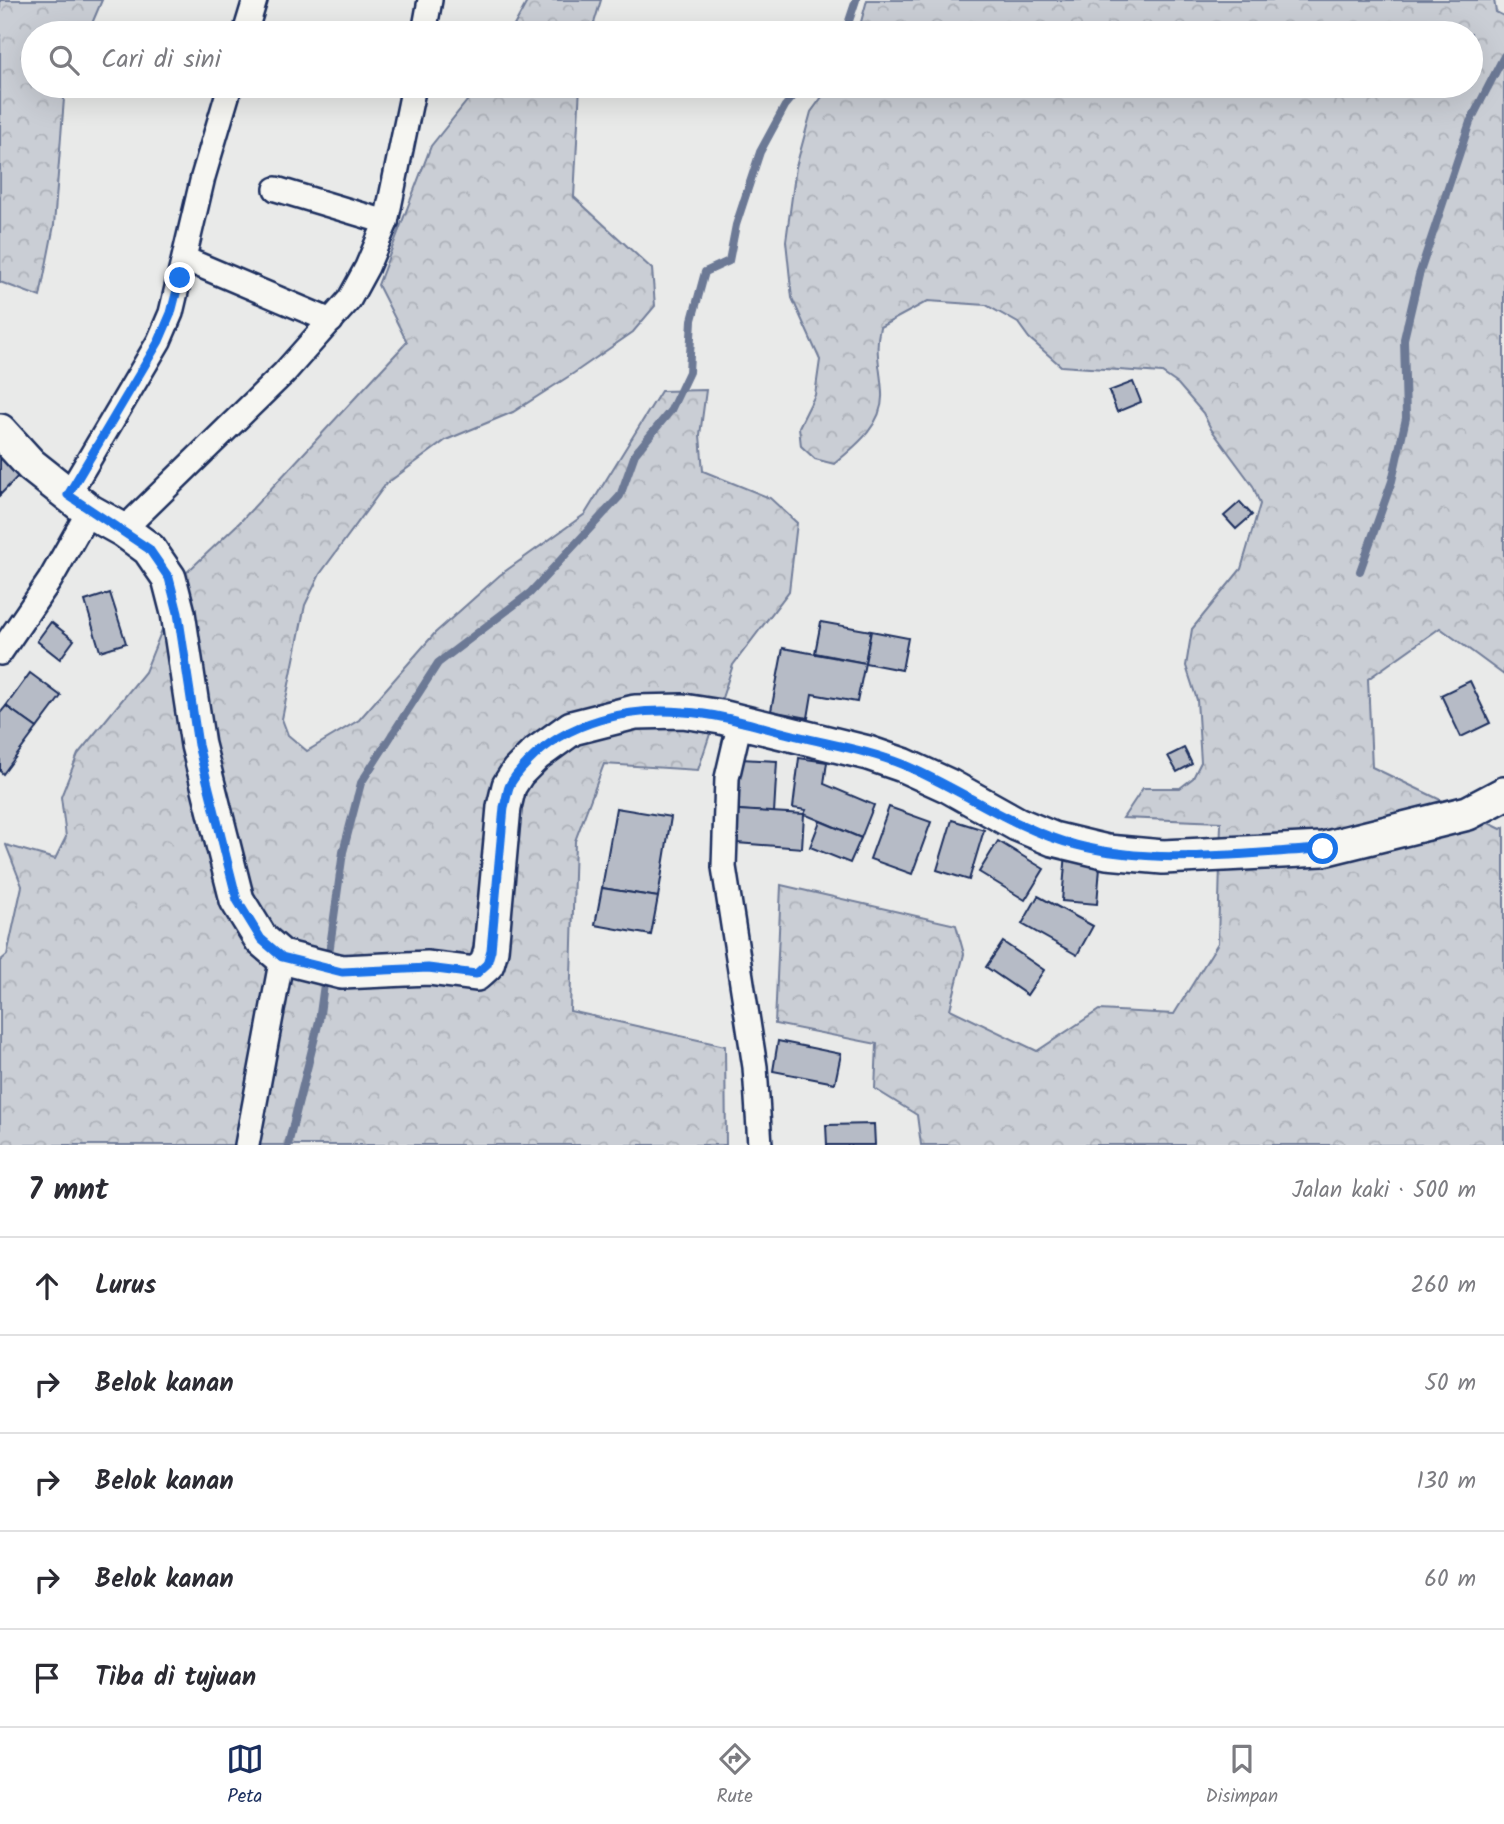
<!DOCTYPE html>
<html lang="id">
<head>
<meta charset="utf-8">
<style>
	body { margin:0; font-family:Kalam,sans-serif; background:#f7f7f7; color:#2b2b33 }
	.stop { position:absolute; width:21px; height:21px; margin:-16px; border:5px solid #1a73e8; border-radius:50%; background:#fff }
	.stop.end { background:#1a73e8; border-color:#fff; box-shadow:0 2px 7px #0008 }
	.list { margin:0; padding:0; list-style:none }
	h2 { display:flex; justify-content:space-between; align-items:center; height:91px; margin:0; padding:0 28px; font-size:30px }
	h2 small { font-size:23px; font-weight:400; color:#7c7c81 }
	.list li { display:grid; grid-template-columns:46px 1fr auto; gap:21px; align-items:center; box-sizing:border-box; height:98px; padding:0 28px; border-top:2px solid #e1e1e2 }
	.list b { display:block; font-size:26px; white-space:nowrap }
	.list em { font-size:23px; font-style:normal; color:#7c7c81 }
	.icon { flex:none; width:38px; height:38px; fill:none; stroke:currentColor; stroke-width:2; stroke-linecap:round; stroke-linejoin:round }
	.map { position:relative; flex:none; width:1504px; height:1145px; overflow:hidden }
	.search { position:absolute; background:#fff; box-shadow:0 7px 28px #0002; left:21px; right:21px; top:21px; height:77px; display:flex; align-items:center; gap:18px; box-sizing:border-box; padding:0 24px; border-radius:38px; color:#7c7c81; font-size:26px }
	.sheet { height:581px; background:#fff }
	nav { display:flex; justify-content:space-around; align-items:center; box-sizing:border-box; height:98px; border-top:2px solid #e1e1e2; background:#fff; font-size:19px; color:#7c7c81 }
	nav a { display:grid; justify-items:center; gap:4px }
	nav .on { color:#1b2f5e }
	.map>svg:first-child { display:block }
	.forest { fill:url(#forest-crowns); stroke:#727e9a; stroke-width:2 }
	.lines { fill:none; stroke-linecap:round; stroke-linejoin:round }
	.stream { stroke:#6c7995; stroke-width:8 }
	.building { fill:#b6bbc6; stroke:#1b2f5e; stroke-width:2 }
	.street-casing { stroke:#1b2f5e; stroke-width:28 }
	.secondary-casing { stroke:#1b2f5e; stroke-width:38 }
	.street { stroke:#f6f6f2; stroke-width:23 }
	.secondary { stroke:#f6f6f2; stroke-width:33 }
	.route { stroke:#1a73e8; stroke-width:9 }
</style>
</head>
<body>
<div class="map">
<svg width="1504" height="1145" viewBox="0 0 1504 1145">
	<defs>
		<pattern id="forest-crowns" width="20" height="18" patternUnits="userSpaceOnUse" patternTransform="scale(1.75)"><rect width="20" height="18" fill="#caced5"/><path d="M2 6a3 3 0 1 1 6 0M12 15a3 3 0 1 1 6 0" fill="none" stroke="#adb1b9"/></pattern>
	</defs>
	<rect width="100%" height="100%" fill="#e9eae9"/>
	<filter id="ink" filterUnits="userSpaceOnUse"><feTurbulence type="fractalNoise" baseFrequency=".0143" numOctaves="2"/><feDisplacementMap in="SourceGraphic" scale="14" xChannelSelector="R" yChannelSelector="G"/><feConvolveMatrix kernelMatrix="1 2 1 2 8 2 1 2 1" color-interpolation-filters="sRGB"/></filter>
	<g filter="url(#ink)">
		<g class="forest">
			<path d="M0,0h102l-14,33h-55v53h32l-11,139 -14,72 -40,-15z"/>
			<path d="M528,0h73l-10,33h-81z"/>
			<path d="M867,0h627l2,12 8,4v659l-64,-47 -72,51 4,88 129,62 3,-2v318h-583l-4,-30 -42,-26 2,-45 -102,-20 6,-139 175,40 8,29 -14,55 87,42 62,-41 75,4 44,-71 3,-121 -98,-4 20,-30h37l13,-10 8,-16 -4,-62 -11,-34 6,-37 49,-60 19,-65 -7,-18 -42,-57 -8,-16 -25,-29 -16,-11 -101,-7 -32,-28 -11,-15 -32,-18 -58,-4 -48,26c-6,25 1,41 2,66 2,31 -26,53 -48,71l-19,-5 -14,-13 -2,-19 16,-32 5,-35 -28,-62 -6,-57 10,-74 15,-55 19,-26h641v-53h-613z"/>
			<path d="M479,86h101l-6,111 78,72 3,37 -22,26 -59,41 -61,39 -67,28 -60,44 -66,90 -15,31 -23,114 6,16 19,16 52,-31 76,-87 65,-58 85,-61 76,-123 45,-1 -6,45 3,36 67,27 27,25 -8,68 -56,74 -35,105 -94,-6 -29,77 -5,170 155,35 1,99h-726v-184l7,-6 15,-69 -16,-41 49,14 11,-22 -5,-40 17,-43 67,-82 39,-97 56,-53 167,-180 -29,-57 53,-139z"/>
		</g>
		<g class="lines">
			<g class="stream">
				<path d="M845,33l11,-33"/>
				<path d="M1360,571l32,-90 14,-63 -2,-79 15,-64 51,-153 34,-66"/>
				<path d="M328,961l15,-109 18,-69 77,-120 92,-70 90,-97 15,-42 36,-44 18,-38 3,-52 13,-48 24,-11 7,-36 24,-73 25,-46 17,-20"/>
				<path d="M288,1145l31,-124 6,-44"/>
			</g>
		</g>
		<g class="building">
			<path d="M1133,382l8,20 -24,10 -8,-21z"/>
			<path d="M0,444l25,25 -25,26z"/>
			<path d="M1240,502l12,13 -16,14 -12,-13z"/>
			<path d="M110,593l16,50 -26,8 -15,-50z"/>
			<path d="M51,622l23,18 -14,19 -23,-18z"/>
			<path d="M821,622l50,9 -6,32 -50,-10z"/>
			<path d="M871,631l37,7 -6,32 -37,-7z"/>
			<path d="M783,648l82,15 -8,39 -45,-8 -4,24 -37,-7z"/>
			<path d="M30,673l31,23 -24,32 -31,-22z"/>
			<path d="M1470,681l20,42 -29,14 -20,-42z"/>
			<path d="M6,706l31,22 -34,46 -3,-3v-58z"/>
			<path d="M1184,748l8,16 -15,8 -9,-16z"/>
			<path d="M799,758l28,4 -3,22 50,21 -13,33 -57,-24 2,-4 -13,-2z"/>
			<path d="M741,759l36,2 -3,52 -36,-3z"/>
			<path d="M889,807l42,15 -19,52 -42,-15z"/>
			<path d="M616,808l55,9 -13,80 -56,-9z"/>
			<path d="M738,810l66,4 -2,34 -65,-5z"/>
			<path d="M952,820l32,10 -15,50 -32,-10z"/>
			<path d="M820,821l41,17 -11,25 -40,-16z"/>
			<path d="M998,841l46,28 -19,31 -46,-28z"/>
			<path d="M1066,852l35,3 -4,49 -35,-3z"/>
			<path d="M602,888l56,9 -7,38 -56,-10z"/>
			<path d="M1038,896l55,30 -16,29 -55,-31z"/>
			<path d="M1003,942l41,28 -17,25 -41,-28z"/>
			<path d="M778,1041l63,13 -6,29 -62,-12z"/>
			<path d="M874,1124l1,21h-48l-1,-20z"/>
		</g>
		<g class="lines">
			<defs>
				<g id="street">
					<path d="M245,33l10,-33"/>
					<path d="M424,33l6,-33"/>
					<path d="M276,189l110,33"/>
					<path d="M185,259l146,62"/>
					<path d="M68,495l91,-154 12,-28 32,-136 27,-91"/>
					<path d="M123,530l161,-157 65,-73 18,-33 19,-45 28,-136"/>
					<path d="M0,653l50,-73 39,-69"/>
					<path d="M740,722l-13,56 -3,89 31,200 5,78"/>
					<path d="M247,1145l35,-188"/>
				</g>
				<path id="secondary" d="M0,431l31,34 58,46 34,19 26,19 20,29 9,35 20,132 39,155 24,39 21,18 60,15 86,-4 48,6 11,-10 4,-14 13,-143 5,-21 9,-14 18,-18 36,-26 63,-16 48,-1 38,6 147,36 35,12 46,21 68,38 36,15 54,13 56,5 160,-8 145,-36 36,-19"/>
			</defs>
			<use href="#street" class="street-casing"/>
			<use href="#secondary" class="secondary-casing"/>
			<use href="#street" class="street"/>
			<use href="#secondary" class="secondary"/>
		</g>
	</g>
	<g class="lines" filter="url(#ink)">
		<path class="route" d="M180,278l-9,35 -12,28 -91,154 81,54 20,29 9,35 20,132 39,155 24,39 21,18 60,15 86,-4 48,6 11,-10 4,-14 13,-143c2,-6 3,-14 5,-20 4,-10 12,-18 19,-25 40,-41 100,-55 156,-50 38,2 76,15 113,24 36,9 73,15 107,29 59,25 110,64 172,80 80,21 166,8 247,4"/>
	</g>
</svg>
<div class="stop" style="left:1323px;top:849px"></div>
<div class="stop end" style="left:180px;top:278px"></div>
<div class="search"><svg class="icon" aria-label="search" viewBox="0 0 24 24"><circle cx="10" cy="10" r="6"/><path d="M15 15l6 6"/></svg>Cari di sini</div>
</div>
<section class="sheet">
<h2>7 mnt<small>Jalan kaki · 500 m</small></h2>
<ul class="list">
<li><svg class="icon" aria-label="ahead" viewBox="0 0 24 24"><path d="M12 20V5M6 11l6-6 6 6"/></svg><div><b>Lurus</b></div><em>260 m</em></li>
<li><svg class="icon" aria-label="right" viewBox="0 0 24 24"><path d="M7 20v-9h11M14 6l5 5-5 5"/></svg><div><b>Belok kanan</b></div><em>50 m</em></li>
<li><svg class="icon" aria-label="right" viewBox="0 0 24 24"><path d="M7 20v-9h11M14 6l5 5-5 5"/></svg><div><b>Belok kanan</b></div><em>130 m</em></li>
<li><svg class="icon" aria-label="right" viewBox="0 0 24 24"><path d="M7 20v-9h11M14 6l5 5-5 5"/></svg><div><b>Belok kanan</b></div><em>60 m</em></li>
<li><svg class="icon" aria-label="arrive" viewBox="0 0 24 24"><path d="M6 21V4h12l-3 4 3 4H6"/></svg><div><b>Tiba di tujuan</b></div></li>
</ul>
</section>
<nav>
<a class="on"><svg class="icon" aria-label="map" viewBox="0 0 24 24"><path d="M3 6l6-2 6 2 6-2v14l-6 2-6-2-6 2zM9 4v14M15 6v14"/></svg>Peta</a>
<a><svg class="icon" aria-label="directions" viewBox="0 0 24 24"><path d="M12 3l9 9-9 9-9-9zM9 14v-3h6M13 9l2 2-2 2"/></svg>Rute</a>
<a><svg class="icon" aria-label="saved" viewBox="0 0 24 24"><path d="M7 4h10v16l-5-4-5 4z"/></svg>Disimpan</a>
</nav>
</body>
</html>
